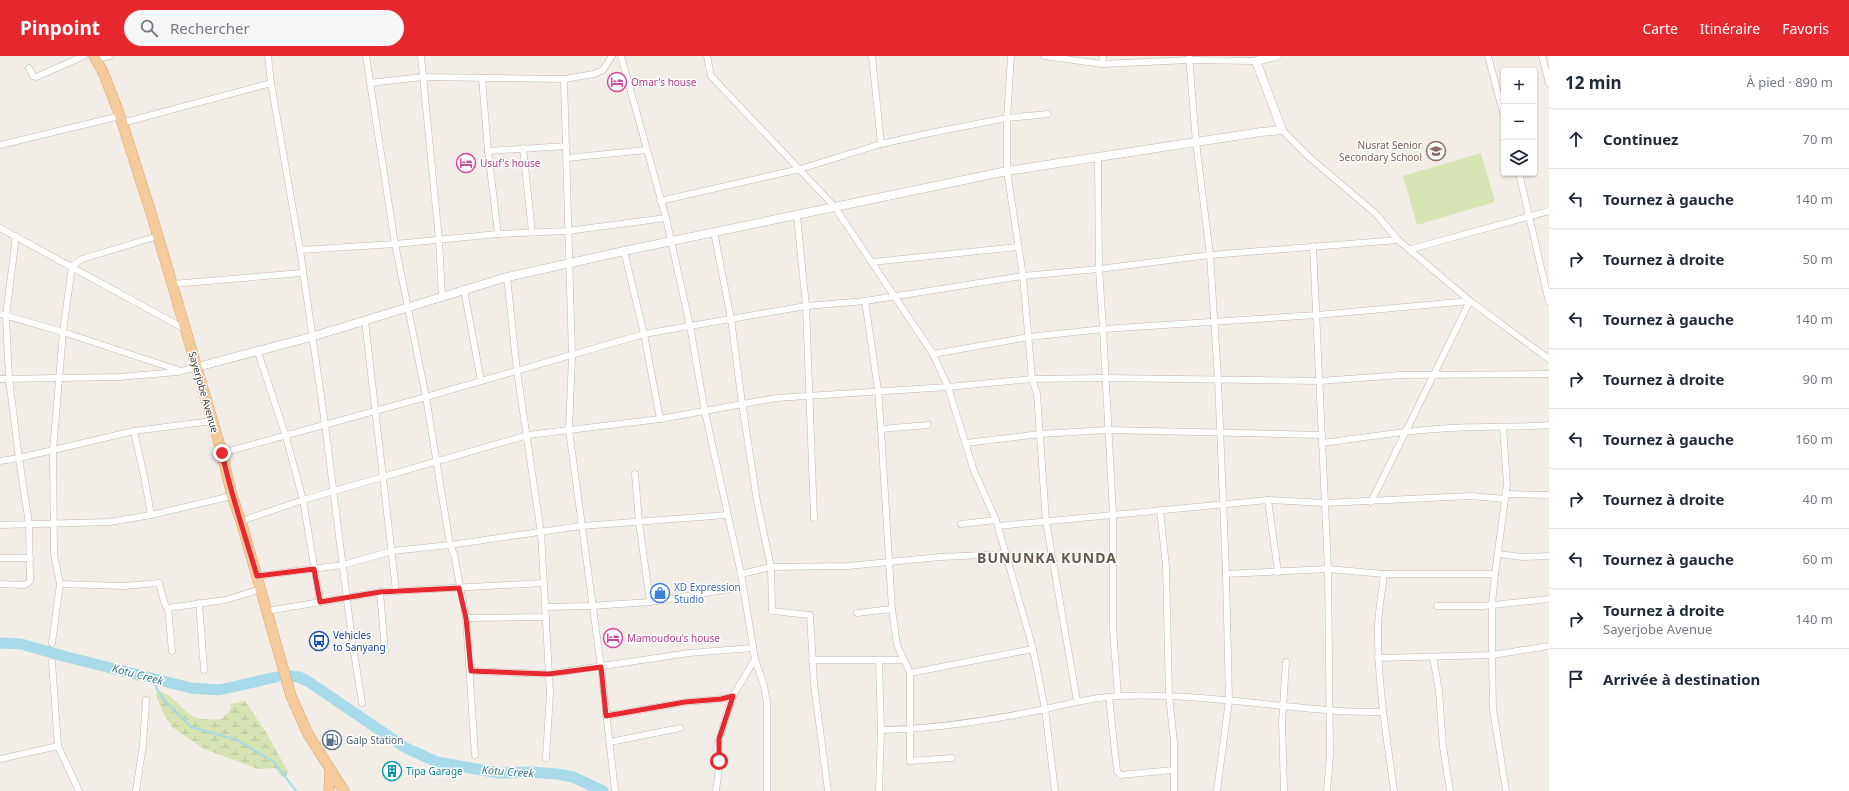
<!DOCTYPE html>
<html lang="fr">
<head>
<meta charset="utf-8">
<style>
	body { margin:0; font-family:"Noto Sans",sans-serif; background:#f6f6f7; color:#1f2937 }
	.controls { position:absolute; right:12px; top:12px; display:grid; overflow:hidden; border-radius:4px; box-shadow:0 1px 3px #0004 }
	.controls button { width:36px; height:36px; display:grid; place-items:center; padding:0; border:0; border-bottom:1px solid #e0e1e3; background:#fff; color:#1f2937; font:20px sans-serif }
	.stop { position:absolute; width:12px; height:12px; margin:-9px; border:3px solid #e8282f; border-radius:50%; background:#fff }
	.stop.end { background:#e8282f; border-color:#fff; box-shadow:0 1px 4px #0008 }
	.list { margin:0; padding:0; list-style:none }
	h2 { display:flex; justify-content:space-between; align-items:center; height:52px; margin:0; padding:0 16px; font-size:17px }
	h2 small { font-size:13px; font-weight:400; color:#747a83 }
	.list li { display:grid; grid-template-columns:26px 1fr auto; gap:12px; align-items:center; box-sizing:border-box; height:60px; padding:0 16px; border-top:1px solid #e0e1e3 }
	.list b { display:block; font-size:15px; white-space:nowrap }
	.list p { margin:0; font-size:13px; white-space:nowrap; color:#747a83 }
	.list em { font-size:13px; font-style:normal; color:#747a83 }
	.icon { flex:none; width:22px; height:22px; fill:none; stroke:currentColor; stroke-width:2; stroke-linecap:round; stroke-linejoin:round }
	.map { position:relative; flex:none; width:1549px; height:735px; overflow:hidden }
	header { display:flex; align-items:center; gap:24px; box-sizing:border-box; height:56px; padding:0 20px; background:#e8282f; color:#fff }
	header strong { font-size:19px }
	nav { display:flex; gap:22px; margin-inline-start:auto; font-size:14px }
	.search { width:280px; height:36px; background:#f6f6f7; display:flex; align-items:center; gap:10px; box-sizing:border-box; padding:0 14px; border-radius:22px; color:#747a83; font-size:15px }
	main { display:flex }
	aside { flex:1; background:#fff }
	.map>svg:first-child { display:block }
	.wetland { fill:url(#wetland-marsh) }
	.green { fill:#d6e3b3 }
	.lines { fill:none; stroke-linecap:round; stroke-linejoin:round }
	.stream { stroke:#a8dbea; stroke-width:2 }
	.river { stroke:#a8dbea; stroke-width:11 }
	.minor-casing { stroke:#c0b6ad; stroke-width:7 }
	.tertiary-casing { stroke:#c0b6ad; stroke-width:9 }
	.primary-casing { stroke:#d9a56e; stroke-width:11 }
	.minor { stroke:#fff; stroke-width:6 }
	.tertiary { stroke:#fff; stroke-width:8 }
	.primary { stroke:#f6cb9c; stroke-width:10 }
	.route { stroke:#e8282f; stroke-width:5 }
	.labels { text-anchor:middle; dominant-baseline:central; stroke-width:3; stroke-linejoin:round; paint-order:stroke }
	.hotel-label { font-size:10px; fill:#b23c85; stroke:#fff; text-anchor:start }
	.education-label { font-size:10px; fill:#785e54; stroke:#fff; text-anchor:end }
	.street-label { font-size:10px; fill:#443c37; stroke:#fff }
	.shop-label { font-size:10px; fill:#366cbe; stroke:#fff; text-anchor:start }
	.transit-label { font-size:10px; fill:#164399; stroke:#fff; text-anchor:start }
	.service-label { font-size:10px; fill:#4e5e75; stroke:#fff; text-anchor:start }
	.culture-label { font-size:10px; fill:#0d838f; stroke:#fff; text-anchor:start }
	.water-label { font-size:11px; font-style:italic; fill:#337a90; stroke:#fff }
	.district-label { font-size:14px; font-weight:bold; letter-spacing:1px; fill:#66584f; stroke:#fff }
</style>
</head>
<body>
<header>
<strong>Pinpoint</strong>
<div class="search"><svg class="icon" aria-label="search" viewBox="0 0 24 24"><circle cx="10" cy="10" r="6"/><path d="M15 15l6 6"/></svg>Rechercher</div>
<nav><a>Carte</a><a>Itinéraire</a><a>Favoris</a></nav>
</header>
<main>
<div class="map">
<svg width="1549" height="735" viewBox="0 0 1549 735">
	<defs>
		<pattern id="wetland-marsh" width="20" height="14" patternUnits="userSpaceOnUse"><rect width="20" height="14" fill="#d6e3b3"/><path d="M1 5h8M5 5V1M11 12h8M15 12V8" fill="none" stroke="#b9c49b"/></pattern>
	</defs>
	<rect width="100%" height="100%" fill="#f2ede7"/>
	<path class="wetland" d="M158,635c14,3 20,14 30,22 9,8 23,7 34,6l9,-10 -1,-5 15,-3 22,33 21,38 -2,4 -4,1 -7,-9 -17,1 -54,-20 -32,-22 -10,-16 -6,-16z"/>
	<path class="green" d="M1481,97l14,49 -78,23 -14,-49z"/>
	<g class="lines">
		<path class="stream" d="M155,623l2,10 6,10 28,28 46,13 37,22 22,29"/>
		<g class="river">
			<path d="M0,587l21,1 46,13 124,31 28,2 57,-13"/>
			<path d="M291,620l8,1 10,5 97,66 31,14 62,11 31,-1 27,2 16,3 30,14"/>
		</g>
		<defs>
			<g id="minor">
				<path d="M268,0l3,27 29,167 25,174 27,216 10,63"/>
				<path d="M366,0l29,188 31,153 24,148 4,9 12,64 9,137"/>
				<path d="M421,0l18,184 3,57"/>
				<path d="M621,0l45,162 24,108 15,86 36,162 14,85 9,27 3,17v88"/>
				<path d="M707,0l4,20 123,130 99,148 15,33 26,84 22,49 37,129 12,60 10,82"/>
				<path d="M872,0l9,88"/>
				<path d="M1011,0l-4,62v53l16,105 9,103 5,15 9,127 31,180"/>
				<path d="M1044,0l58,8 87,-4 67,1"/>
				<path d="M1189,0l7,86 14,113 8,124 8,195 3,126 -12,91"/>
				<path d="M1488,0l16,60"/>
				<path d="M1542,0l7,27"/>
				<path d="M96,3l14,-3"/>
				<path d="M1102,8l1,-8"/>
				<path d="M29,12l4,8 3,1 48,-21"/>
				<path d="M482,22l6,73 10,83"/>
				<path d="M564,23l8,277 -3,74 32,237 14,124"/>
				<path d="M370,27l52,-6 142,2 30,-5 9,-4 9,-14"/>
				<path d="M122,67l149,-40"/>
				<path d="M1282,74l27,27 66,56 23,27 72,61 79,58"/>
				<path d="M0,89l120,-29"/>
				<path d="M523,92l9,84"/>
				<path d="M488,95l79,-5"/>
				<path d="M567,102l79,-8"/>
				<path d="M1098,102l1,111 4,60 214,-14 153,-14"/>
				<path d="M1519,117l30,129"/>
				<path d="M660,145l140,-32 81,-25 49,-11 77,-15 41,-4"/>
				<path d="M797,160l9,90 8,212"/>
				<path d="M0,172l185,101"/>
				<path d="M714,176l17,87 11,84 15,98 14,66 1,44 38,4 4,69 14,107"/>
				<path d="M1313,190l15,323 2,187 -3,35"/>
				<path d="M1411,193l138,-38"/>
				<path d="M300,194l95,-6 103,-10 69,-3 99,-13"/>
				<path d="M624,195l20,83 16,85"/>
				<path d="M872,206l146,-15"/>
				<path d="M507,221l10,94 24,162 9,160 -4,65"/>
				<path d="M172,228l130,-11"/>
				<path d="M464,234l17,91"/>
				<path d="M865,245l13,89 3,39 11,180 5,36 13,28 123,-24"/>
				<path d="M0,258l63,18 118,39 16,-4"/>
				<path d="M365,265l31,270"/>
				<path d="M258,296l28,85 17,63 17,102"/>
				<path d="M933,298l96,-17 74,-8 10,185v116l5,66"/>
				<path d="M0,323l119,-2 59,-5"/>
				<path d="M1503,372l4,56 -12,90 -3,30v51l1,54 13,82"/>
				<path d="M881,373l47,-4"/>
				<path d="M134,375l11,50 6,34"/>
				<path d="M966,387l74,-9 68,-4 214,5"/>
				<path d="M1323,387c52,-7 105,-16 159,-16 22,-1 44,0 67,-2"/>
				<path d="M222,397l204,-56 218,-63 46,-8 116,-20 59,-5 158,-25 76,-7 111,-14 188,-15"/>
				<path d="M0,405l19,-3 115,-27 78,-10"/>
				<path d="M635,418l4,48 11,80"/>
				<path d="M1506,438l43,1"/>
				<path d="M1268,444l10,72"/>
				<path d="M1371,446l99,-201"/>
				<path d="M1160,454l6,56 3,130 5,46v49"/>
				<path d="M241,465l62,-21 225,-65 132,-16 116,-21 172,-11 84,-8 72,-1 216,3 81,-6 148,-1"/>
				<path d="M961,468l35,-4"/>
				<path d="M0,469l109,-3 42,-7 81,-19"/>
				<path d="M998,470l270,-26 57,3 146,-7 34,3"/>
				<path d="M1498,498l25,3 26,-1"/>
				<path d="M0,502h30"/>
				<path d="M741,518l30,-7 77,-1 92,-9 64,-3"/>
				<path d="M1226,518l102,-5 56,5h111"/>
				<path d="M1384,518c-2,20 -7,41 -6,61 0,52 9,104 16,156"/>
				<path d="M257,520l86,-11 49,-14 58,-6 131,-19 146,-11"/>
				<path d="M0,528l25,1 5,-4 -1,-57 -10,-66 -10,-79 -3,-63 10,-80"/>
				<path d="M60,528l63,2 36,-3 6,22 3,3 4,43"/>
				<path d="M380,536l5,59"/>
				<path d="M199,547l5,67"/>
				<path d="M1437,550h46l66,-7"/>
				<path d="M546,551l45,-1 59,-4 92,-15"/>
				<path d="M168,552l57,-8 36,-11"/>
				<path d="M267,555l113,-19 163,-9"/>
				<path d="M857,557l35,-4"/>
				<path d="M466,562l80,-1"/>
				<path d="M52,587l8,-59 -6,-30 -1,-103 10,-119 9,-66 10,-7 76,-23"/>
				<path d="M1433,601l6,34 4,56 7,44"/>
				<path d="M1378,602l114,-3 57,-9"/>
				<path d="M812,604h91"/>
				<path d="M52,606l6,84 21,45"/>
				<path d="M471,615l78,3 140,-21 64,-5"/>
				<path d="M910,617v88l42,-3"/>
				<path d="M1109,641l8,74 3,4 53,-5"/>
				<path d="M606,660l79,-14 36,-3 12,-3"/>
				<path d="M881,674c55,-1 111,-10 165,-21 24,-6 49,-12 74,-13 70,-3 139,9 208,14 18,2 37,2 55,2"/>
				<path d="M610,686l70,-14"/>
				<path d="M0,703l58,-13"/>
				<path d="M136,735l7,-46 3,-45"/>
				<path d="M716,735l3,-23 -2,-20 9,-32 7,-20 22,-37"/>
				<path d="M879,735l2,-61 -2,-68"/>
				<path d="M1284,735l-2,-69 4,-60"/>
			</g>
			<path id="tertiary" d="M197,311l114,-30 196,-60 117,-26 383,-80 254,-39 21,-2 -26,-69 20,-5"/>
			<g id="primary">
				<path d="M94,0l9,16 17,44 32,100 70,237 10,43 9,25 50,175 17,38 36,57"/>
				<path d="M329,735l1,-21"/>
			</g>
		</defs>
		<use href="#minor" class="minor-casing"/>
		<use href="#tertiary" class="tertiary-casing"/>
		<use href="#primary" class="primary-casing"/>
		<use href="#minor" class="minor"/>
		<use href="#tertiary" class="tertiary"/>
		<use href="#primary" class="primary"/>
	</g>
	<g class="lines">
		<path class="route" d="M222,397c9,42 23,82 35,123l57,-7 6,33 60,-10 79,-4 7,30 5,53 78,3 52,-7 5,49 79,-14 36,-3 12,-3 -14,43v22"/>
	</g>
	<defs>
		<symbol id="hotel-ring" viewBox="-11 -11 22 22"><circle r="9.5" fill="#fff" stroke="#d1479c" stroke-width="1.5"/><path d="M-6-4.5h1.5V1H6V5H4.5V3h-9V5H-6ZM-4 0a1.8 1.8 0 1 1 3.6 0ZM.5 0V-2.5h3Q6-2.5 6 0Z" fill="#d1479c"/></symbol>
		<symbol id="school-ring" viewBox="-11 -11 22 22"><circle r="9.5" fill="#fff" stroke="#8d6e63" stroke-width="1.5"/><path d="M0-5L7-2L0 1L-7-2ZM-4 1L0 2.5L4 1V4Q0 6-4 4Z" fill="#8d6e63"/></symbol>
		<symbol id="shop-ring" viewBox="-11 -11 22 22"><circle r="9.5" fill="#fff" stroke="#3f7fe0" stroke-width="1.5"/><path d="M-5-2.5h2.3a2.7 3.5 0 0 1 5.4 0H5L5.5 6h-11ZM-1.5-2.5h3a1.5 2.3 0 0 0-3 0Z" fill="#3f7fe0"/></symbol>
		<symbol id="bus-ring" viewBox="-11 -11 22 22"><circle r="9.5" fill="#fff" stroke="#1a4fb4" stroke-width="1.5"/><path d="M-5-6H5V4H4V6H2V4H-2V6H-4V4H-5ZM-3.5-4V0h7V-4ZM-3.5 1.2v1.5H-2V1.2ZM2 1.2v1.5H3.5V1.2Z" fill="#1a4fb4"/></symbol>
		<symbol id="fuel-ring" viewBox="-11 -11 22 22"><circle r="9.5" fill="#fff" stroke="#5c6f8a" stroke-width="1.5"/><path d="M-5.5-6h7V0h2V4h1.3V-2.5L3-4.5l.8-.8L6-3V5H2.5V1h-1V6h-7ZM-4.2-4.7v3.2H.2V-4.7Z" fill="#5c6f8a"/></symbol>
		<symbol id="building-ring" viewBox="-11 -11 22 22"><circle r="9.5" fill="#fff" stroke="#0f9aa8" stroke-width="1.5"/><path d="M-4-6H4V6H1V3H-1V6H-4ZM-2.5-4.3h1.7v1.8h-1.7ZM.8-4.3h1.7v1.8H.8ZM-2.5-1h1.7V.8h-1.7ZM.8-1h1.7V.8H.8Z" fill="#0f9aa8"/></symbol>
	</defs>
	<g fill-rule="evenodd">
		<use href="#hotel-ring" x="606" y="15" width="22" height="22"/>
		<use href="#school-ring" x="1425" y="84" width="22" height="22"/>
		<use href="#hotel-ring" x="455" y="96" width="22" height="22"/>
		<use href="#shop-ring" x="649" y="526" width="22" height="22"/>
		<use href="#hotel-ring" x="602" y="571" width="22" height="22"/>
		<use href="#bus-ring" x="308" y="574" width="22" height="22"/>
		<use href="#fuel-ring" x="321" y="673" width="22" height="22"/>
		<use href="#building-ring" x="381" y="704" width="22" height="22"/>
	</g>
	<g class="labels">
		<g class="hotel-label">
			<text x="631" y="26">Omar's house</text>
			<text x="480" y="107">Usuf's house</text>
			<text x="627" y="582">Mamoudou's house</text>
		</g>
		<g class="education-label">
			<text x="1422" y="89">Nusrat Senior<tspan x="1422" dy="12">Secondary School</tspan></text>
		</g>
		<g class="street-label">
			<text transform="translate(204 336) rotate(74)">Sayerjobe Avenue</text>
		</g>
		<g class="shop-label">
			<text x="674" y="531">XD Expression<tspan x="674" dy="12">Studio</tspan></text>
		</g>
		<g class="transit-label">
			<text x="333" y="579">Vehicles<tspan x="333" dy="12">to Sanyang</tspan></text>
		</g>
		<g class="service-label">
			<text x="346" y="684">Galp Station</text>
		</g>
		<g class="culture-label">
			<text x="406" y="715">Tipa Garage</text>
		</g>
		<g class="water-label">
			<text transform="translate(138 618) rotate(15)">Kotu Creek</text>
			<text transform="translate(508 715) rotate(4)">Kotu Creek</text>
		</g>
		<g class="district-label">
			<text x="1047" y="501">BUNUNKA KUNDA</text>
		</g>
	</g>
</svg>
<div class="controls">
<button>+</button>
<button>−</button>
<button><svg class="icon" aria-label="layers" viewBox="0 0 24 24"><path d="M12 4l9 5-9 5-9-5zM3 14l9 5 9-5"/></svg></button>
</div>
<div class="stop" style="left:719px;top:705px"></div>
<div class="stop end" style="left:222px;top:397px"></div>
</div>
<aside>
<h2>12 min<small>À pied · 890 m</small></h2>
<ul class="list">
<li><svg class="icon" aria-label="ahead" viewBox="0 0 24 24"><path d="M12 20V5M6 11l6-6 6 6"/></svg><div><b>Continuez</b></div><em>70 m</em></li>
<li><svg class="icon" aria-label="left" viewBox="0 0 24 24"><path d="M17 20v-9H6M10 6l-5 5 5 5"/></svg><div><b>Tournez à gauche</b></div><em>140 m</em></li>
<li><svg class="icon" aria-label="right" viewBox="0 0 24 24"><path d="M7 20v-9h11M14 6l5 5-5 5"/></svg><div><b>Tournez à droite</b></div><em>50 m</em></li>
<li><svg class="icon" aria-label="left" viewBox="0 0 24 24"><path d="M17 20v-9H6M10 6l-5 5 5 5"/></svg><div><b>Tournez à gauche</b></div><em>140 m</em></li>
<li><svg class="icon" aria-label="right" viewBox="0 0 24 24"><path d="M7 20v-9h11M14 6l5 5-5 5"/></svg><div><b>Tournez à droite</b></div><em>90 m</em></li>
<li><svg class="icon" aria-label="left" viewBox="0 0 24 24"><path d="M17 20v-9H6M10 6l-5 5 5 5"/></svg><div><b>Tournez à gauche</b></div><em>160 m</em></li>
<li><svg class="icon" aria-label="right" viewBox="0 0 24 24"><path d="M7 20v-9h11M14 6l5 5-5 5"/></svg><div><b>Tournez à droite</b></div><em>40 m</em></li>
<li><svg class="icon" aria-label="left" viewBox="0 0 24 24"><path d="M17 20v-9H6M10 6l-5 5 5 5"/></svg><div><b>Tournez à gauche</b></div><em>60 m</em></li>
<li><svg class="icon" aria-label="right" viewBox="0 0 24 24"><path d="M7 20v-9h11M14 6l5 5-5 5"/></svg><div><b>Tournez à droite</b><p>Sayerjobe Avenue</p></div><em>140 m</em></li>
<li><svg class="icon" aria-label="arrive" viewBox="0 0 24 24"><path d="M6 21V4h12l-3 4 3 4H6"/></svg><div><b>Arrivée à destination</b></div></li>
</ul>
</aside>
</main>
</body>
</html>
